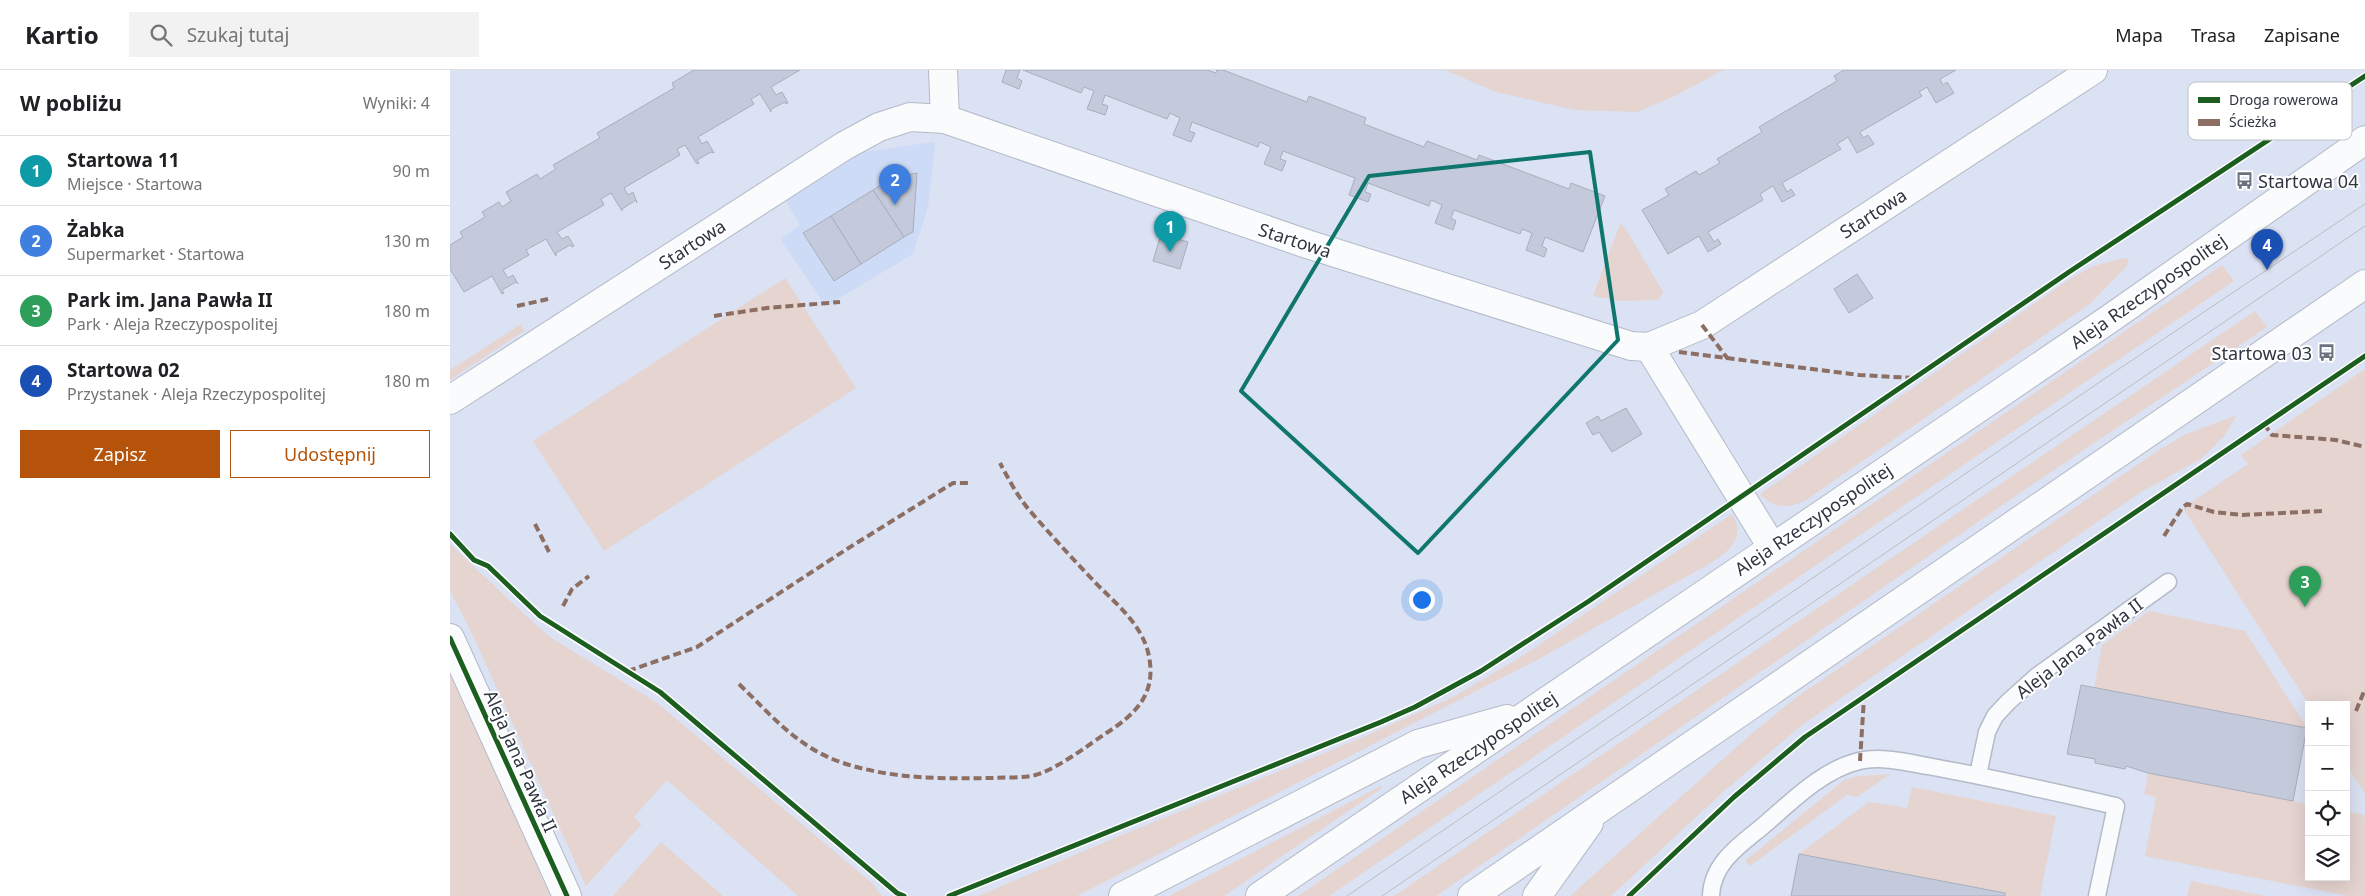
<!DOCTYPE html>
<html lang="pl">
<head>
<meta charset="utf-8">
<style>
	body { margin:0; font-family:"Noto Sans",sans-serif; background:#f2f2f2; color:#202124 }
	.controls { position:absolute; right:15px; bottom:15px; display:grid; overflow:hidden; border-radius:0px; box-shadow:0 5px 20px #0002 }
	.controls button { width:45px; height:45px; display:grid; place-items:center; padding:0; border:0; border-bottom:1px solid #e0e0e0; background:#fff; color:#202124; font:25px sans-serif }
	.you { position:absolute; left:971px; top:529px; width:18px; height:18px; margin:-12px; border:4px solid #fff; border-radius:50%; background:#1a73e8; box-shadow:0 0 0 8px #1a73e833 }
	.badge { display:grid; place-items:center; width:32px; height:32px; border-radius:50%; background:#b45309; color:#fff; font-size:16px; font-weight:700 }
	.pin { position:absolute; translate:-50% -41px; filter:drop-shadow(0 1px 2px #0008) }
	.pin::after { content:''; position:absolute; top:26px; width:18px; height:15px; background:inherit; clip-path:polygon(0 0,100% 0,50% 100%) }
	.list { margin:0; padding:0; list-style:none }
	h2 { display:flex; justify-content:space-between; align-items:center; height:65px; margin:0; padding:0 20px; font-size:21px }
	h2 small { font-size:16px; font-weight:400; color:#757577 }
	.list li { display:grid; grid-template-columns:32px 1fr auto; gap:15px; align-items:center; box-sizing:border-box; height:70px; padding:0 20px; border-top:1px solid #e0e0e0 }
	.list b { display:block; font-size:19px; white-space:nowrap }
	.list p { margin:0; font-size:16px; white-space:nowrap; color:#757577 }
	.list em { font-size:16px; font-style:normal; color:#757577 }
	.actions { display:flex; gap:10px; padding:15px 20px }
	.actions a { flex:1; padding:11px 0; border:1px solid #b45309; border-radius:0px; text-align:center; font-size:18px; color:#b45309 }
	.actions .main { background:#b45309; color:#fff }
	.icon { flex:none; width:28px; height:28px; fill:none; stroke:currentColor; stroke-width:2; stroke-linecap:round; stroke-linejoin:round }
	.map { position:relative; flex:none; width:1915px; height:826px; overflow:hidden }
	header { display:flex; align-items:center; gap:30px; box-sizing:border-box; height:70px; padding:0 25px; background:#fff; border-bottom:1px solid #e0e0e0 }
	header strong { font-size:24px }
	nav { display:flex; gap:28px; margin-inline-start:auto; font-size:18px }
	.search { width:350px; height:45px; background:#f2f2f2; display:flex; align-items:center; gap:12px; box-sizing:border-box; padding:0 18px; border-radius:0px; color:#757577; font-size:19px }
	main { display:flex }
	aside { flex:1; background:#fff }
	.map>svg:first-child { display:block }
	.built { fill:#cedbf7 }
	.green { fill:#e5d4d0 }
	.building { fill:#c4cadb; stroke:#a8aebb }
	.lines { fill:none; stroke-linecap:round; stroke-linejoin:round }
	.service-casing { stroke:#b4bac7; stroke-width:19 }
	.minor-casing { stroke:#b4bac7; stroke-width:30 }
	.secondary-casing { stroke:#b4bac7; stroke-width:30 }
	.service { stroke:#fafbfd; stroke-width:16 }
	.minor { stroke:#fafbfd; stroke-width:28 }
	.secondary { stroke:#fafbfd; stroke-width:28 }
	.tram { stroke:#bbbdc1; stroke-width:1 }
	.quiet { stroke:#8d6e63; stroke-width:4; stroke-dasharray:8 4; stroke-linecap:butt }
	.cycleway-casing { stroke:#fff; stroke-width:8 }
	.cycleway { stroke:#1b5e20; stroke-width:5 }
	.marked { fill:none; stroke:#0f766e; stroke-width:4; stroke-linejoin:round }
	.labels { text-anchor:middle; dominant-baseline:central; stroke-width:4; stroke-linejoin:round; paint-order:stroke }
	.poi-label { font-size:18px; fill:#2f3541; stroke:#fff; text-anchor:start }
	.street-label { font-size:18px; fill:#2f3541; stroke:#fff }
	.key { fill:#fff; stroke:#c1c2c6; stroke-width:1 }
	.key-label { font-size:14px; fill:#2f3541 }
</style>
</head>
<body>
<header>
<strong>Kartio</strong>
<div class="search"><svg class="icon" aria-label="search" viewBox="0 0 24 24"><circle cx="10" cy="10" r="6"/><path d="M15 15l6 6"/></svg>Szukaj tutaj</div>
<nav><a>Mapa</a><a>Trasa</a><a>Zapisane</a></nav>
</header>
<main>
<aside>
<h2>W pobliżu<small>Wyniki: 4</small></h2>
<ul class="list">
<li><span class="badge" style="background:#0f9aa8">1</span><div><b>Startowa 11</b><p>Miejsce · Startowa</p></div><em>90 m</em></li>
<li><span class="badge" style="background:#3f7fe0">2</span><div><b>Żabka</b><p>Supermarket · Startowa</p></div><em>130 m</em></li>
<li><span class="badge" style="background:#2e9e5b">3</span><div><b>Park im. Jana Pawła II</b><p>Park · Aleja Rzeczypospolitej</p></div><em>180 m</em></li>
<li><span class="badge" style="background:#1a4fb4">4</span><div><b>Startowa 02</b><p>Przystanek · Aleja Rzeczypospolitej</p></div><em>180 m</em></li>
</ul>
<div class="actions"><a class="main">Zapisz</a><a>Udostępnij</a></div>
</aside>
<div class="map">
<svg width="1915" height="826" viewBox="0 0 1915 826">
	<rect width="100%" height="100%" fill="#dbe2f3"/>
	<path class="built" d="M483,72l2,2 -7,63 -15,47 -87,52 -46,-67 20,-14 -16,-27 80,-46z"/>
	<g class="green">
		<path d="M995,0h278l-48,26 -38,16 -62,-2 -79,-18z"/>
		<path d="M1170,154l4,2 39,66 -4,8 -38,1 -28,-5z"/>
		<path d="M1673,188l6,1 -3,8 -35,36 -285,197c-17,9 -32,9 -46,-6l310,-215 24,-13z"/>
		<path d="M1772,195l12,16 -905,615h-31z"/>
		<path d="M335,208l71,110 -252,163 -71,-110z"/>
		<path d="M1805,241l12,16 -237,159 -594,410h-42z"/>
		<path d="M71,254l3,7 -74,49v-10z"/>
		<path d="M1915,299v425l-19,-30v-59h-37l-126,-197 65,-44 -7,-9z"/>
		<path d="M1787,345l-13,21 -23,23 -60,33 -339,233 -79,67 -112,104h-41l180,-161 47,-38 362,-247 27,-16z"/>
		<path d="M1282,444c14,23 -2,37 -21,49l-176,98 -458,235h-99l144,-61 237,-96 94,-42 71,-42z"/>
		<path d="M0,474l86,81 17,14 103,63 216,181 10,13h-84l-131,-116 -33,37 8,7 -56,62 -116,-257 -20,-38z"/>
		<path d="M1699,541l96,20 62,97 -213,-40 8,-43z"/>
		<path d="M0,599l100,227h-100z"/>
		<path d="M1698,703l161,31v73h37v-66l16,3 3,5v77h-17l-203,-40 11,-59 -12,-3z"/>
		<path d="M1440,704l-33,23 -10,-2 -97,71 -5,-5 99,-81 15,-4z"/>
		<path d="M931,716l1,2 -158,108h-55z"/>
		<path d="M1462,717l144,29 -16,80h-35v-3l-206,-39 70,-52 38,6z"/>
		<path d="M211,772l62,54h-110z"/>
		<path d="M1741,811l74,15h-78z"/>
	</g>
	<g class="building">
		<path d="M244,0h106l-29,17 5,8 6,-3 6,11 -2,1 -1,-2 -14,7v3l-11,-18 -9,5 3,5 -56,33 4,7 5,-3 7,12 -3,-1 -14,8 2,3 -2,1 -12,-19 -8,4 3,6 -56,33 4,7 5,-3 4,11 -1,-3 -14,9v2l-11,-18 -10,6 3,6 -47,27 5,7 6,-3 6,10 -2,1 -2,-2 -14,8v3l-10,-17 -20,11 3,5 -26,15 5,8 5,-3 5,9 -2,-2 -14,8 2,3 -2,1 -10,-18 -28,16 -14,-23v-24l13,-8 -3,-5 25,-15 -3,-5 17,-10 3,5 9,-6 -5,-9 31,-18 3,5 16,-10 -3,-4 47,-27 -3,-5 77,-45 -2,-5z"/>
		<path d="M556,0h14l-3,8 5,3 -3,8 -17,-7z"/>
		<path d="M573,0h184l9,3 1,-3h6l84,32 2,-6 57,22 -2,6 60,23 3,-6 50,19 2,-5 90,34 2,-6 34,13 -22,56 -38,-15 -3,9 5,3 -3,8 -18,-7 6,-17 -10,-4 -2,5 -66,-24 -3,8 5,3 -3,9 -18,-7 7,-18 -11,-5 -2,6 -61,-23 -3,9 6,2 -3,8 -19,-7 6,-17 -72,-27 -3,8 6,2 -4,10 -18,-7 7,-17 -11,-5 -2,5 -66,-25 -3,9 6,2 -4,9 -18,-7 7,-17 -10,-5 -3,6 -62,-24 -3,9 6,2 -3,9 -18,-6 7,-18 -10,-4 -3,6z"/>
		<path d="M1394,0h112l-16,9 3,6 4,-3 7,11 -18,10 -9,-16 -8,5 3,4 -62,36 3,6 5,-3 6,9 -17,9 -9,-16 -11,7 4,5 -59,34 5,9 4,-3 4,6 -13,7 -9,-16 -13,8 3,6 -55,32 6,10 4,-3 3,5 -13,8 -9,-16 -31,18 -26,-44 27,-15 -4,-6 31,-18 3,4 21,-12 -3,-4 45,-27 -3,-5 78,-46 -3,-5z"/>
		<path d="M467,103l-4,59 -9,5 -31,-47 19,-12z"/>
		<path d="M423,120l31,47 -43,27 -30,-48z"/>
		<path d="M381,146l30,48 -27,17 -31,-48z"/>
		<path d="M711,164l27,8 -8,27 -27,-8z"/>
		<path d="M1407,204l16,24 -24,15 -15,-24z"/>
		<path d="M1176,338l16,26 -30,18 -13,-20 -6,3 -7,-12 12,-7 3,5z"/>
		<path d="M1631,615l226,43 -14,73 -145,-28 -22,-7 -1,3 -30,-6v-4l-28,-5z"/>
		<path d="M1349,784l206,39v3h-214z"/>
	</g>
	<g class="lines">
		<defs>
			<g id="service">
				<path d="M1528,705l9,-43 8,-16 13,-14 29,-26 131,-94"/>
				<path d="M1261,826c1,-33 29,-51 52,-70 28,-24 59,-56 96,-65 21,-5 47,1 68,5 63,11 126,26 189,40l-19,90"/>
			</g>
			<g id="minor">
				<path d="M493,0l2,49"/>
				<path d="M1199,277l123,200"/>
				<path d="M0,330l394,-254 35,-19 31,-10 35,2 362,125 324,102 18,1 53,-22 391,-255"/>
			</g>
			<g id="secondary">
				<path d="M0,568l117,258"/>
				<path d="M673,826l295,-152 89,-25"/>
				<path d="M810,826l848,-576 257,-180"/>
				<path d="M1022,826l893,-612"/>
				<path d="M1087,826l52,-73"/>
			</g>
		</defs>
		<use href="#service" class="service-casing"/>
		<use href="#minor" class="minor-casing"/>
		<use href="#secondary" class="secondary-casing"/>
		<use href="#service" class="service"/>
		<use href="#minor" class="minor"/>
		<use href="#secondary" class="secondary"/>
		<g class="tram">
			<path d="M897,826l763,-521 255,-171"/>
			<path d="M932,826l983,-670"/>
		</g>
		<g class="quiet">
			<path d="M67,236l31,-7"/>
			<path d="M264,246l53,-8 73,-6"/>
			<path d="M1252,255l26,34"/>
			<path d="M1229,282l180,23 55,3"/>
			<path d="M1814,354l8,11 64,5 29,7"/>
			<path d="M85,454l14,28"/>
			<path d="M1714,466l18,-28 5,-4 27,8 28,3 80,-4"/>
			<path d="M113,536l9,-17 17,-13"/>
			<path d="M178,601l69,-24 150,-98 106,-66h16"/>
			<path d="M289,614c33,32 59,64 104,79 49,16 99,16 149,15 17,-1 37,1 52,-6 23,-10 44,-27 64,-40 26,-17 46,-36 42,-69 -4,-38 -35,-59 -59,-85 -21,-22 -41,-44 -61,-67 -12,-14 -21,-31 -30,-48"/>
			<path d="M1906,641l9,-22"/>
			<path d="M1410,691l4,-63"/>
		</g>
		<defs>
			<g id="cycleway">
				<path d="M0,464l24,26 14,6 52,50 120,76 237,201 7,3"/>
				<path d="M0,568l117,258"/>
				<path d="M499,826l432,-174 34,-15 66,-36 108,-70 480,-329 296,-196"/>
				<path d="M1179,826l105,-99 71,-60 560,-381"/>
			</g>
		</defs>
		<use href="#cycleway" class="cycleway-casing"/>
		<use href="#cycleway" class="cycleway"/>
	</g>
	<path class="marked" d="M1140,82l28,188 -200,213 -177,-162 128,-215z"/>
	<defs>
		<symbol id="bus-bare" viewBox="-9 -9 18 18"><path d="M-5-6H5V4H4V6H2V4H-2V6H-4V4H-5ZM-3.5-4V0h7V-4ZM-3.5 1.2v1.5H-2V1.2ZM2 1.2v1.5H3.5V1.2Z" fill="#6b727f" stroke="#fff" stroke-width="2.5" paint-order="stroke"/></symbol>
	</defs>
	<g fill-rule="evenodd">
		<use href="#bus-bare" x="1782" y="98" width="25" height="25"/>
		<use href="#bus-bare" x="1864" y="270" width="25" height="25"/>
	</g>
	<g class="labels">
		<g class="poi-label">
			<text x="1808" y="111">Startowa 04</text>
			<text x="1862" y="283" text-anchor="end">Startowa 03</text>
		</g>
		<g class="street-label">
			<text transform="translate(1423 143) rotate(-33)">Startowa</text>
			<text transform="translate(845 170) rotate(18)">Startowa</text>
			<text transform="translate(242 174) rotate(-33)">Startowa</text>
			<text transform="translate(1698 221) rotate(-35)">Aleja Rzeczypospolitej</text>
			<text transform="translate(1363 449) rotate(-34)">Aleja Rzeczypospolitej</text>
			<text transform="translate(1629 578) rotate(-37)">Aleja Jana Pawła II</text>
			<text transform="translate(1028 677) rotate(-34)">Aleja Rzeczypospolitej</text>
			<text transform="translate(71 691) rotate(66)">Aleja Jana Pawła II</text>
		</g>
	</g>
	<rect x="1738" y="12" width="164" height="58" rx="8" class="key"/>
	<rect x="1748" y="27" width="22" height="6" fill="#1b5e20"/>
	<rect x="1748" y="49" width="22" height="7" fill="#8d6e63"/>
	<g class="key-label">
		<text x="1779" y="35">Droga rowerowa</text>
		<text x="1779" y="57">Ścieżka</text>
	</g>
</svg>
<div class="controls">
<button>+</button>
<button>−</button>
<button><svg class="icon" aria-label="locate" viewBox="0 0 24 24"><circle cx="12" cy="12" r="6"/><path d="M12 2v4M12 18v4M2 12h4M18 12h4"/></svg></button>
<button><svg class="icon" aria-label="layers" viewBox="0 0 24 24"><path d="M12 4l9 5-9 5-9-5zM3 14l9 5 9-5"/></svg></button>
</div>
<div class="you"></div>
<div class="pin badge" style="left:720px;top:182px;background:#0f9aa8">1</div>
<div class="pin badge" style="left:445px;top:135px;background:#3f7fe0">2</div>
<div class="pin badge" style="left:1855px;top:537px;background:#2e9e5b">3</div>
<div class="pin badge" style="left:1817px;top:200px;background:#1a4fb4">4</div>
</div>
</main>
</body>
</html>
